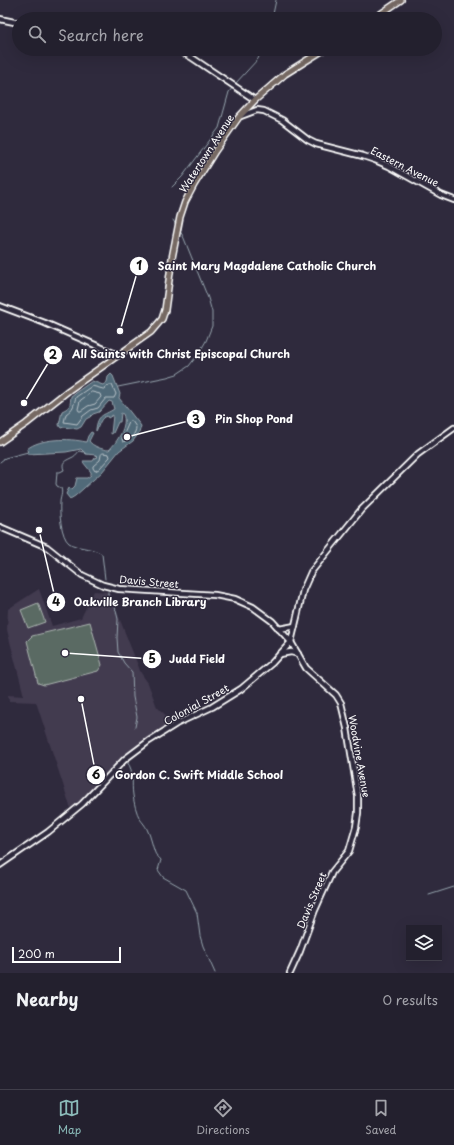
<!DOCTYPE html>
<html lang="en">
<head>
<meta charset="utf-8">
<style>
	body { margin:0; font-family:"Playpen Sans",sans-serif; background:#2b2836; color:#f1f3f6 }
	.controls { position:absolute; right:12px; bottom:12px; display:grid; overflow:hidden; border-radius:0px; box-shadow:0 4px 16px #0002 }
	.controls button { width:36px; height:36px; display:grid; place-items:center; padding:0; border:0; border-bottom:1px solid #403e4a; background:#23202e; color:#f1f3f6; font:20px sans-serif }
	.scale { position:absolute; left:12px; bottom:10px; width:109px; box-sizing:border-box; padding-left:4px; border:2px solid #fff; border-top:0; font-size:11px; line-height:14px; white-space:nowrap; color:#fff; -webkit-text-stroke:3px #2f2a3d; paint-order:stroke }
	.list { margin:0; padding:0; list-style:none }
	h2 { display:flex; justify-content:space-between; align-items:center; height:52px; margin:0; padding:0 16px; font-size:17px }
	h2 small { font-size:13px; font-weight:400; color:#a3a3aa }
	.icon { flex:none; width:22px; height:22px; fill:none; stroke:currentColor; stroke-width:2; stroke-linecap:round; stroke-linejoin:round }
	.map { position:relative; flex:none; width:454px; height:973px; overflow:hidden }
	.search { position:absolute; background:#23202e; box-shadow:0 4px 16px #0002; left:12px; right:12px; top:12px; height:44px; display:flex; align-items:center; gap:10px; box-sizing:border-box; padding:0 14px; border-radius:22px; color:#a3a3aa; font-size:15px }
	.sheet { height:116px; background:#23202e }
	nav { display:flex; justify-content:space-around; align-items:center; box-sizing:border-box; height:56px; border-top:1px solid #403e4a; background:#23202e; font-size:11px; color:#a3a3aa }
	nav a { display:grid; justify-items:center; gap:2px }
	nav .on { color:#8bbbb9 }
	.map>svg:first-child { display:block }
	.built { fill:#423a4f }
	.green { fill:#5a6b63; stroke:#acb5b1 }
	.water { fill:#516a79; stroke:#97a6af }
	.lines { fill:none; stroke-linecap:round; stroke-linejoin:round }
	.shore { stroke:#b9c3c9; stroke-width:1 }
	.stream { stroke:#97a6af; stroke-width:1 }
	.secondary-casing { stroke:#fff; stroke-width:8 }
	.primary-casing { stroke:#fff; stroke-width:8 }
	.secondary { stroke:#2f2a3d; stroke-width:4.5 }
	.primary { stroke:#766964; stroke-width:5 }
	.labels { text-anchor:middle; dominant-baseline:central; stroke-width:3; stroke-linejoin:round; paint-order:stroke }
	.street-label { font-size:10px; fill:#fff; stroke:#2f2a3d }
	.leader { fill:none; stroke:#fff; stroke-width:1.5 }
	.callout-dot { fill:#fff; stroke:#2f2a3d; stroke-width:1.5 }
	.mark-label { font-size:12px; text-anchor:middle; font-weight:bold; fill:#111 }
	.callout-label { font-size:11px; text-anchor:middle; font-weight:bold; fill:#fff; stroke:#2f2a3d; stroke-width:3; stroke-linejoin:round; paint-order:stroke }
</style>
</head>
<body>
<div class="map">
<svg width="454" height="973" viewBox="0 0 454 973">
	<rect width="100%" height="100%" fill="#2f2a3d"/>
	<filter id="ink" filterUnits="userSpaceOnUse"><feTurbulence type="fractalNoise" baseFrequency=".025" numOctaves="2"/><feDisplacementMap in="SourceGraphic" scale="8" xChannelSelector="R" yChannelSelector="G"/><feConvolveMatrix kernelMatrix="1 2 1 2 8 2 1 2 1" color-interpolation-filters="sRGB"/></filter>
	<g filter="url(#ink)">
		<path class="built" d="M39,589l13,37 29,-8 13,-27 15,1 32,81 7,10 9,24 15,14 -26,18 -25,20 -36,38 -14,12 -35,-107 -27,-1 -1,-6 16,1 -17,-66 1,-21z"/>
		<g class="green">
			<path d="M38,603l7,19 -17,6 -7,-18z"/>
			<path d="M90,622l12,43 -4,6 -54,14 -6,-2 -11,-42 5,-5z"/>
		</g>
		<path class="water" d="M111,374l2,2 7,18 -1,4 22,28 -2,7 -6,8 -14,10 -17,21 -27,24 -5,3 -4,-5 3,-6 3,1 3,-3 2,-8h10l4,-3v-3l-8,-10v-1h10l2,-3 3,-1 -2,-2 -10,-1 -5,-5 -15,3 -38,2 -1,-5c13,-11 42,-11 59,-7l2,-6 3,-4 2,1 -4,8c3,5 14,9 20,9 8,-8 19,-24 14,-36l-2,-1 -1,9h-2l-5,11 -2,1 2,-19 -5,3 -1,-2c-7,1 -8,10 -11,15v-2c2,-15 7,-13 18,-20l-2,-7 -3,-1 -10,11 -6,2 -3,3 -4,2 -5,8 -4,2 -13,-2 -3,1 -2,-3 3,-14c9,-4 8,-6 9,-15l21,-15 11,4 4,-3 1,-5z"/>
		<g class="lines">
			<g class="shore">
				<path d="M110,385h2l4,9 -2,4h-8l-8,10 -7,2 -8,6 -6,8 -13,-2 2,-8c8,-6 7,-7 10,-17l16,-11 11,3z"/>
				<path d="M92,392l8,2 1,3 -6,7 -7,2 -7,5h-2l-1,-2 2,-8z"/>
				<path d="M130,421h2l4,6c0,7 -6,13 -13,15l-1,-3z"/>
				<path d="M103,453l6,1 1,3 -11,12 -4,2 -2,-3v-2l7,-6 1,-5z"/>
			</g>
			<g class="stream">
				<path d="M272,19l4,-19"/>
				<path d="M235,84l23,-25 4,-10"/>
				<path d="M172,187l10,-10 37,-49 10,-36 4,-5"/>
				<path d="M173,220l3,5"/>
				<path d="M118,387l49,-10 10,-3 12,-8 10,-13 7,-12 6,-15v-14l-4,-14 -25,-62 -3,-5"/>
				<path d="M84,452l-5,-1c-2,3 -5,6 -8,7 -6,3 -10,4 -7,12l-4,2h-3l-1,12 1,2 4,2c2,6 -1,9 -1,15 -1,9 1,34 9,40 9,6 23,4 33,11l3,25"/>
				<path d="M0,462l5,-4 23,-6"/>
				<path d="M108,592v5l7,10 3,12 -1,19 1,14 6,11 8,9 1,25 4,20 -2,10"/>
				<path d="M127,762c8,9 4,22 6,33 1,8 3,17 7,24 3,4 5,6 7,10 4,8 5,16 8,24 1,3 4,4 6,7l-3,10 5,7 23,13 11,23 3,23 3,10 12,27"/>
				<path d="M429,895l25,-8"/>
			</g>
			<defs>
				<g id="secondary">
					<path d="M0,19l19,4"/>
					<path d="M176,49l15,8 64,43"/>
					<path d="M241,116l16,-6 7,1 18,9 26,20 8,4 47,12 12,4 14,6 52,29 13,5"/>
					<path d="M0,306l45,17 73,32"/>
					<path d="M0,527l47,20 35,28 21,10 16,4 96,6 20,4 18,8 19,14 19,21 15,26 30,27 5,8 6,25 11,68v17l-2,14 -7,24 -17,21 -17,38 -15,41 -10,22"/>
					<path d="M279,629l16,-3"/>
					<path d="M280,654l11,-2 7,2"/>
					<path d="M0,865l48,-33 34,-28 43,-45 24,-18 27,-17 36,-17 29,-18 31,-26 19,-21 6,-25 6,-27 8,-18 50,-62 57,-56 36,-26"/>
				</g>
				<g id="primary">
					<path d="M373,19l28,-19"/>
					<path d="M0,442l26,-18 43,-34 82,-58 11,-13 3,-9 7,-52 8,-41 5,-15 9,-17 21,-34 24,-34 16,-17 30,-26 40,-25"/>
				</g>
			</defs>
			<use href="#secondary" class="secondary-casing"/>
			<use href="#primary" class="primary-casing"/>
			<use href="#secondary" class="secondary"/>
			<use href="#primary" class="primary"/>
		</g>
	</g>
	<g class="labels">
		<g class="street-label">
			<text transform="translate(206 153) rotate(-57)">Watertown Avenue</text>
			<text transform="translate(405 166) rotate(27)">Eastern Avenue</text>
			<text transform="translate(149 581) rotate(5)">Davis Street</text>
			<text transform="translate(196 704) rotate(-29)">Colonial Street</text>
			<text transform="translate(360 756) rotate(80)">Woodvine Avenue</text>
			<text transform="translate(311 900) rotate(-67)">Davis Street</text>
		</g>
	</g>
	<path class="leader" d="M120 331L139 266M24 403L53 355M127 437L196 419M39 530L56 602M65 653L152 659M81 699L96 775"/>
	<g class="callout-dot">
		<circle cx="120" cy="331" r="4"/>
		<circle cx="24" cy="403" r="4"/>
		<circle cx="127" cy="437" r="4"/>
		<circle cx="39" cy="530" r="4"/>
		<circle cx="65" cy="653" r="4"/>
		<circle cx="81" cy="699" r="4"/>
		<circle cx="139" cy="266" r="10"/>
		<circle cx="53" cy="355" r="10"/>
		<circle cx="196" cy="419" r="10"/>
		<circle cx="56" cy="602" r="10"/>
		<circle cx="152" cy="659" r="10"/>
		<circle cx="96" cy="775" r="10"/>
	</g>
	<g class="mark-label">
		<text x="139" y="270">1</text>
		<text x="53" y="359">2</text>
		<text x="196" y="424">3</text>
		<text x="56" y="606">4</text>
		<text x="152" y="663">5</text>
		<text x="96" y="779">6</text>
	</g>
	<g class="callout-label">
		<text x="267" y="270">Saint Mary Magdalene Catholic Church</text>
		<text x="181" y="358">All Saints with Christ Episcopal Church</text>
		<text x="254" y="423">Pin Shop Pond</text>
		<text x="140" y="606">Oakville Branch Library</text>
		<text x="197" y="663">Judd Field</text>
		<text x="199" y="779">Gordon C. Swift Middle School</text>
	</g>
</svg>
<div class="controls">
<button><svg class="icon" aria-label="layers" viewBox="0 0 24 24"><path d="M12 4l9 5-9 5-9-5zM3 14l9 5 9-5"/></svg></button>
</div>
<div class="scale">200 m</div>
<div class="search"><svg class="icon" aria-label="search" viewBox="0 0 24 24"><circle cx="10" cy="10" r="6"/><path d="M15 15l6 6"/></svg>Search here</div>
</div>
<section class="sheet">
<h2>Nearby<small>0 results</small></h2>
<ul class="list">
</ul>
</section>
<nav>
<a class="on"><svg class="icon" aria-label="map" viewBox="0 0 24 24"><path d="M3 6l6-2 6 2 6-2v14l-6 2-6-2-6 2zM9 4v14M15 6v14"/></svg>Map</a>
<a><svg class="icon" aria-label="directions" viewBox="0 0 24 24"><path d="M12 3l9 9-9 9-9-9zM9 14v-3h6M13 9l2 2-2 2"/></svg>Directions</a>
<a><svg class="icon" aria-label="saved" viewBox="0 0 24 24"><path d="M7 4h10v16l-5-4-5 4z"/></svg>Saved</a>
</nav>
</body>
</html>
